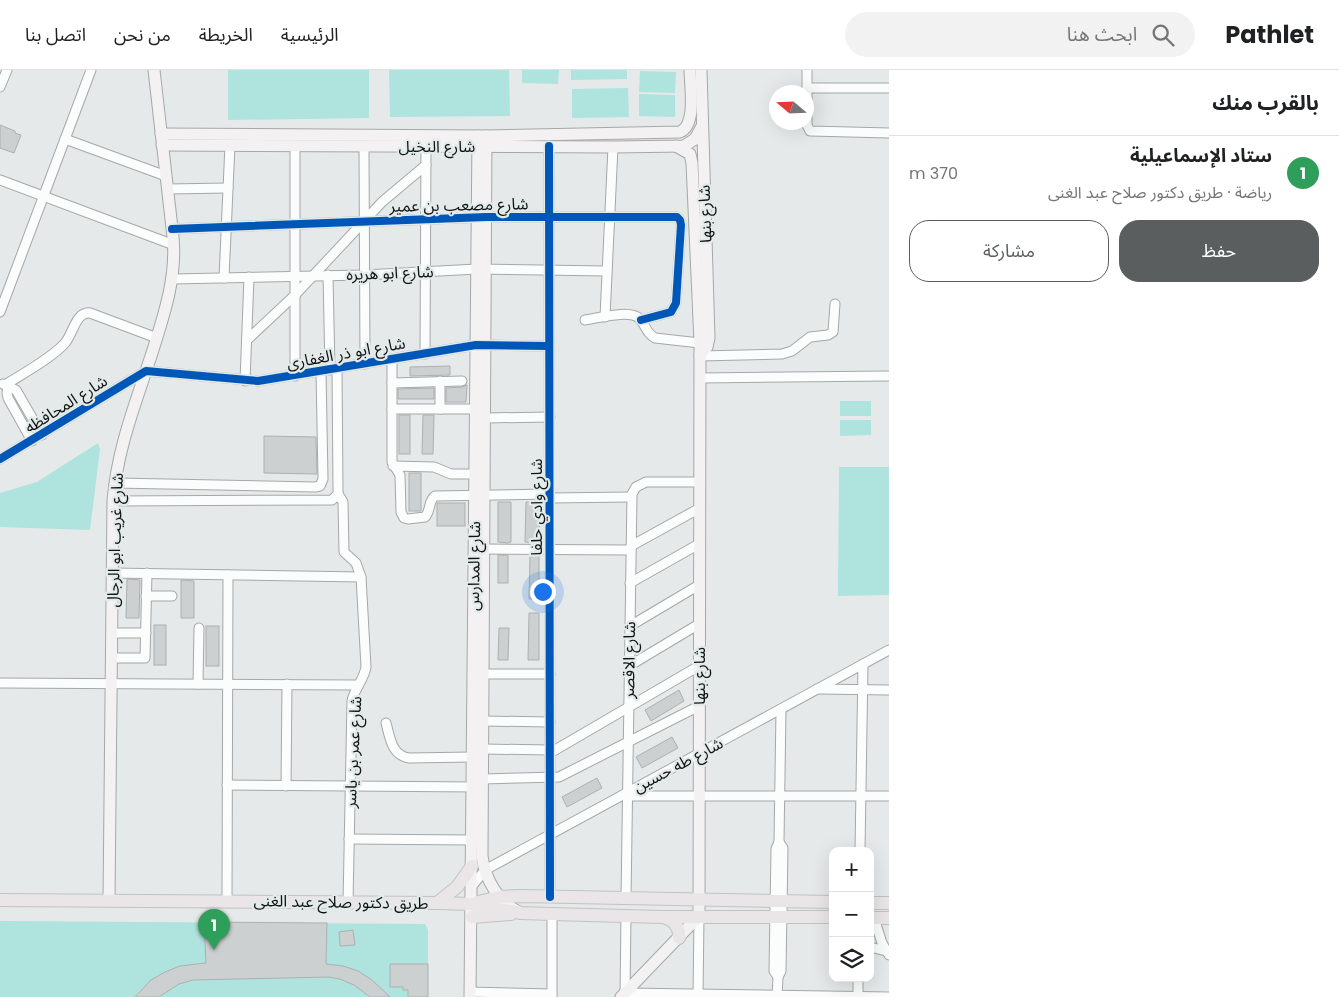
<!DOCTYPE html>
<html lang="ar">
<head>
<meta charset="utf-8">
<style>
	body { margin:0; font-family:Poppins,"Noto Sans Arabic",sans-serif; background:#f2f2f2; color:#202124; direction:rtl }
	.controls { position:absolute; right:15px; bottom:15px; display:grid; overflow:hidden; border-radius:10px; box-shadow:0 5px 20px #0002 }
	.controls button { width:45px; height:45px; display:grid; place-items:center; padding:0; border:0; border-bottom:1px solid #e0e0e0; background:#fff; color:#202124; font:25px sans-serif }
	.compass { position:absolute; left:769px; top:15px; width:45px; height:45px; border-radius:50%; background:#fff; box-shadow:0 5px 20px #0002; rotate:289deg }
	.you { position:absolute; left:542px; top:521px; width:18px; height:18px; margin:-12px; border:4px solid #fff; border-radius:50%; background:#1a73e8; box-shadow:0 0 0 8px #1a73e833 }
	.badge { display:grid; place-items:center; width:32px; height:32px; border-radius:50%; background:#5b5e5e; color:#fff; font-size:16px; font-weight:700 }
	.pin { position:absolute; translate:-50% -41px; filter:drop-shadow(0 1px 2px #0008) }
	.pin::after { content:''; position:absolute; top:26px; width:18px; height:15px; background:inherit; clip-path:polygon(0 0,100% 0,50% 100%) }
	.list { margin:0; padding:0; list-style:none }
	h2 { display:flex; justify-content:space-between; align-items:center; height:65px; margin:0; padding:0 20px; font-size:21px }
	h2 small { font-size:16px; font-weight:400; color:#757577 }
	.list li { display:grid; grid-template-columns:32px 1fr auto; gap:15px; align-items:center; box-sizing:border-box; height:70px; padding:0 20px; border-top:1px solid #e0e0e0 }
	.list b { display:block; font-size:19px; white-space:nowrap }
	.list p { margin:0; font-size:16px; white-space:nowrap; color:#757577 }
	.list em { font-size:16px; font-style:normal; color:#757577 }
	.actions { display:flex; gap:10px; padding:15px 20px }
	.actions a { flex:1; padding:11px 0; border:1px solid #5b5e5e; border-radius:20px; text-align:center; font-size:18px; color:#5b5e5e }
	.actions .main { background:#5b5e5e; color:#fff }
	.icon { flex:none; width:28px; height:28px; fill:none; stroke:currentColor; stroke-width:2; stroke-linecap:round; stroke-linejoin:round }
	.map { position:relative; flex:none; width:889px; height:927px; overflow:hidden; direction:ltr }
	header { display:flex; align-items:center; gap:30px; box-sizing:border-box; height:70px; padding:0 25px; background:#fff; border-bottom:1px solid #e0e0e0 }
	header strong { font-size:24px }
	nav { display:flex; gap:28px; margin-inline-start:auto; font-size:18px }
	.search { width:350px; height:45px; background:#f2f2f2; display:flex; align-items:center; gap:12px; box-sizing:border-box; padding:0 18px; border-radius:28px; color:#757577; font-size:19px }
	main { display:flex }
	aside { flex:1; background:#fff }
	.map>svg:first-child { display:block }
	.green { fill:#afe3de }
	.building { fill:#cdd0d0; stroke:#adb0b0 }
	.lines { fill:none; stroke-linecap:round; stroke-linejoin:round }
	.street-casing { stroke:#a5a8a8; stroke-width:11 }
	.secondary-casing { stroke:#a5a8a8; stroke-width:13 }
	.primary-casing { stroke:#c1c3c3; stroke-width:14 }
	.street { stroke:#fbfcfc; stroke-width:9 }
	.secondary { stroke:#f3f1f2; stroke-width:11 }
	.primary { stroke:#eae5e6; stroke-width:12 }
	.cycleway-casing { stroke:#e3ebea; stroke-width:11 }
	.cycleway { stroke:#0057b8; stroke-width:8 }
	.labels { text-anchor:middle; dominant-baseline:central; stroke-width:4.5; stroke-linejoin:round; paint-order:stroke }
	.street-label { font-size:16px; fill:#111313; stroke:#e3ebea }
</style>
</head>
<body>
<header>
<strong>Pathlet</strong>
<div class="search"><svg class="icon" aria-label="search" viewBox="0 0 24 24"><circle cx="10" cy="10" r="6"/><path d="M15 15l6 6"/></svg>ابحث هنا</div>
<nav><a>الرئيسية</a><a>الخريطة</a><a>من نحن</a><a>اتصل بنا</a></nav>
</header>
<main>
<aside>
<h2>بالقرب منك<small></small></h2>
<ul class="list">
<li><span class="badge" style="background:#2e9e5b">1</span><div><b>ستاد الإسماعيلية</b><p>رياضة · طريق دكتور صلاح عبد الغنى</p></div><em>370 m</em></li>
</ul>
<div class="actions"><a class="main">حفظ</a><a>مشاركة</a></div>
</aside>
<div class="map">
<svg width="889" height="927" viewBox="0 0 889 927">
	<rect width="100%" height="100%" fill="#e5e9e9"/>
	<g class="green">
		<path d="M228,0h141v48l-141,2z"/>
		<path d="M389,0h120l1,46 -120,1z"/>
		<path d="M522,0h37l-1,14 -36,-1z"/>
		<path d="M571,0h56v9l-56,1z"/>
		<path d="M640,1l36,1 -1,21 -36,-1z"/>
		<path d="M628,18l1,29 -57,1v-29z"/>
		<path d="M639,24l36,1v22l-36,-1z"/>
		<rect x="840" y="331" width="31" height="15"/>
		<path d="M840,350h31v15l-31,1z"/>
		<path d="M98,373l2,6 -10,81 -90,-3v-34l37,-11z"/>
		<path d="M839,397h50v128l-51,1z"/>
		<path d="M0,851l425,3 3,6v67h-428z"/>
	</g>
	<g class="building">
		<path d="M0,55l15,6v2l6,2 -7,18 -14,-5z"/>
		<path d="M450,296v9l-40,1v-9z"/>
		<path d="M467,315l-1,17h-20v-14l16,-1z"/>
		<path d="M434,318v11h-36v-10z"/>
		<rect x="399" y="345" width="11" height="39"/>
		<path d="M423,345h11l-1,39h-11z"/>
		<path d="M264,366l52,1 1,37 -53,-1z"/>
		<rect x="409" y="403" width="12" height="38"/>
		<path d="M498,432h13v40l-3,1 -10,-1z"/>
		<path d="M526,432h14l-1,41 -14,-1z"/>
		<rect x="437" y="433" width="28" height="23"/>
		<rect x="498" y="485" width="10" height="28"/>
		<path d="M530,486h9v43h-10z"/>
		<path d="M127,509l13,1 -1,38h-13z"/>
		<path d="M181,510l13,1v37h-13z"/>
		<path d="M529,543h10v47h-11z"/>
		<rect x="154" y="555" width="12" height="40"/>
		<rect x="206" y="556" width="13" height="40"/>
		<path d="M499,558h10l-1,32h-10z"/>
		<path d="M679,620l5,11 -33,20 -6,-11z"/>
		<path d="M672,667l6,11 -36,20 -6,-11z"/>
		<path d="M597,708l5,10 -35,19 -5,-10z"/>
		<path d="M204,852l123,1 -1,41 17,2 15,5 14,9 18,17h-20l-16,-12 -14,-6 -12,-2 -135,3 -14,4 -20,13h-24l16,-17 14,-8 15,-6 26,-3z"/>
		<path d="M353,860l2,15 -15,1 -1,-14z"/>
		<path d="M390,894h38v33h-20v-7h-5v-3h-13z"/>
	</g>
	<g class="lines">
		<defs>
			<g id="street">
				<path d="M807,0v55l3,6 79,2"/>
				<path d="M0,17l7,-17"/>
				<path d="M807,18h82"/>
				<path d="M65,69l101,37"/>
				<path d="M364,76l1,218"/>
				<path d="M549,76l1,751"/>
				<path d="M0,110l174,65"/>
				<path d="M168,119l60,-1"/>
				<path d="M172,159l314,-12h191l3,3 1,5 -5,78 -5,9 -30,8"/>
				<path d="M328,205l2,95"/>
				<path d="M224,208l6,-133"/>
				<path d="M173,209l191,-4 113,-6 130,2"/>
				<path d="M0,242l91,-242"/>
				<path d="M605,247l8,-170"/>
				<path d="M585,250c14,-2 45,-11 55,-1 6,7 6,14 15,19l45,5"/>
				<path d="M247,270l48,-45 87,-93 44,-37"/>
				<path d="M425,284l1,-208"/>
				<path d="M700,286l82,-2 10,-3 18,-14 18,-2 5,-3 2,-28"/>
				<path d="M392,289v103l8,13 1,37 3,6 4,1 17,-2c6,-6 3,-16 10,-21l115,-2"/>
				<path d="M295,306v-230"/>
				<path d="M700,308l189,-2"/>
				<path d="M245,311l4,-104"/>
				<path d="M392,313l70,-2"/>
				<path d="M3,314l13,6 26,45"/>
				<path d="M5,315c17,-11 47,-27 60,-42 8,-9 11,-32 25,-30l67,25"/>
				<path d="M8,317l-1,6 1,5 24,43"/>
				<path d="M392,339h83"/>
				<path d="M440,339v-28"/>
				<path d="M485,348l65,-1"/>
				<path d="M0,389l146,-88 112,10 218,-36 73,1"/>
				<path d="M393,396l41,1 17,7h24"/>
				<path d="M115,413l200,4 5,-1 3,-7 -2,-108"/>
				<path d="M338,424l5,8 1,50 12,11 5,14 5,90c-2,13 -12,22 -14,34l-4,202"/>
				<path d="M550,428l81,-1"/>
				<path d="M113,431l219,-1 6,-6v-4l-1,-122"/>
				<path d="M631,476l69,-38"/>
				<path d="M484,479l147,1"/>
				<path d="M112,503l249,4"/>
				<path d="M630,513l69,-39"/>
				<path d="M146,526h26"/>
				<path d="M630,556l69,-41"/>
				<path d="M112,563h34"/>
				<path d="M111,588h34l2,-85"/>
				<path d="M629,596l70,-42"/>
				<path d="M483,604h67"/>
				<path d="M0,613l358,2"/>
				<path d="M198,614l1,-56"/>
				<path d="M817,619l72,1"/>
				<path d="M483,651l67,1"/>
				<path d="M386,653c4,14 5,32 23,35l63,-1"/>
				<path d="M483,679l67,1"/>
				<path d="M550,683l149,-87"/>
				<path d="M482,709l77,-2 140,-71"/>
				<path d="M227,715l250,2"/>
				<path d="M286,716l1,-102"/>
				<path d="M627,726h262"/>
				<path d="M349,769l123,1"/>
				<path d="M860,781l3,-187"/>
				<path d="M472,816l13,-16 404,-220"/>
				<path d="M626,829l6,-405 4,-7 10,-5h54"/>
				<path d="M227,831l1,-326"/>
				<path d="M874,848l8,25 7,12"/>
				<path d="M870,877l16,4"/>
				<path d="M778,907l3,-6 2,-123 -4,-6"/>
				<path d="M470,922l82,2"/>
				<path d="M625,923l264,4"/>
				<path d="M625,925l1,-80"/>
				<path d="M552,927v-83"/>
				<path d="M698,927l1,-81"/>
				<path d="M777,927l1,-20 -4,-6 2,-122 3,-7 2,-133"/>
				<path d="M858,927v-19"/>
			</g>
			<g id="secondary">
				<path d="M161,64l325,2 194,-4c17,-7 10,-46 10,-62"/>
				<path d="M486,66l-4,720c3,23 16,46 37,56"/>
				<path d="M162,75l451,2 71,-1 11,-7 7,-13"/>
				<path d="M700,285l7,-8 2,-9 -8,-268"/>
				<path d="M109,830l4,-399c4,-52 23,-99 39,-148 12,-38 25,-76 21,-116l-19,-167"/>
				<path d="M470,927l8,-861"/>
				<path d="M621,927l78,-81 1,-573 -8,-180 -2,-9 -14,-8"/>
			</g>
			<g id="primary">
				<path d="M0,830l437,3 34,1 50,9 31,1 111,3h170"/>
				<path d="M478,832l22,-5 21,-1 312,6"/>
				<path d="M437,833l20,-16 15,-21"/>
				<path d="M870,833h19"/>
				<path d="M472,847l39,-3"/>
				<path d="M663,847c11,3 17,10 16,21"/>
				<path d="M870,848h19"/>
			</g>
		</defs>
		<use href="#street" class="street-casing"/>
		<use href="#secondary" class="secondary-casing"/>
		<use href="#primary" class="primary-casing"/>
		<use href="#street" class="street"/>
		<use href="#secondary" class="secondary"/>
		<use href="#primary" class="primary"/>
		<defs>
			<g id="cycleway">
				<path d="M549,76l1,751"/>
				<path d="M172,159l314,-12h191l3,3 1,5 -5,78 -5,9 -30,8"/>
				<path d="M0,389l146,-88 112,10 218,-36 73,1"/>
			</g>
		</defs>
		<use href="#cycleway" class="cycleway-casing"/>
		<use href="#cycleway" class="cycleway"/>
	</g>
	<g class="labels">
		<g class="street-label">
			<text x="437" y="76">شارع النخيل</text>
			<text transform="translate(459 135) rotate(-1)">شارع مصعب بن عمير</text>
			<text transform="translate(705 144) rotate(-92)">شارع بنها</text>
			<text transform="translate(390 203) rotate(-2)">شارع ابو هريره</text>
			<text transform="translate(346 283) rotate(-10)">شارع ابو ذر الغفارى</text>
			<text transform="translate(66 334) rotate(-32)">شارع المحافظه</text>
			<text transform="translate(536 437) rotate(-90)">شارع وادي حلفا</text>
			<text transform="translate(115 470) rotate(-88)">شارع غريب ابو الرجال</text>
			<text transform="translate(474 496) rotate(-89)">شارع المدارس</text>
			<text transform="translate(629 590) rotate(-89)">شارع الاقصر</text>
			<text transform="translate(699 606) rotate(-90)">شارع بنها</text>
			<text transform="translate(353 682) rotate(-87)">شارع عمر بن ياسر</text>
			<text transform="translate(678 695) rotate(-28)">شارع طه حسين</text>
			<text transform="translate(341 832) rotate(1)">طريق دكتور صلاح عبد الغنى</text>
		</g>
	</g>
</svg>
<div class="controls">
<button>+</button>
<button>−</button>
<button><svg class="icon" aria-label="layers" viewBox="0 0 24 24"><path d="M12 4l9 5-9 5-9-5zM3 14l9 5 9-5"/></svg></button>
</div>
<svg class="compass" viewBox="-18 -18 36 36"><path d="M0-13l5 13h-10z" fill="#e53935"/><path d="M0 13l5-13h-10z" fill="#757577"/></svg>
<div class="you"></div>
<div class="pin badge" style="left:214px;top:880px;background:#2e9e5b">1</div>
</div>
</main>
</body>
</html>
